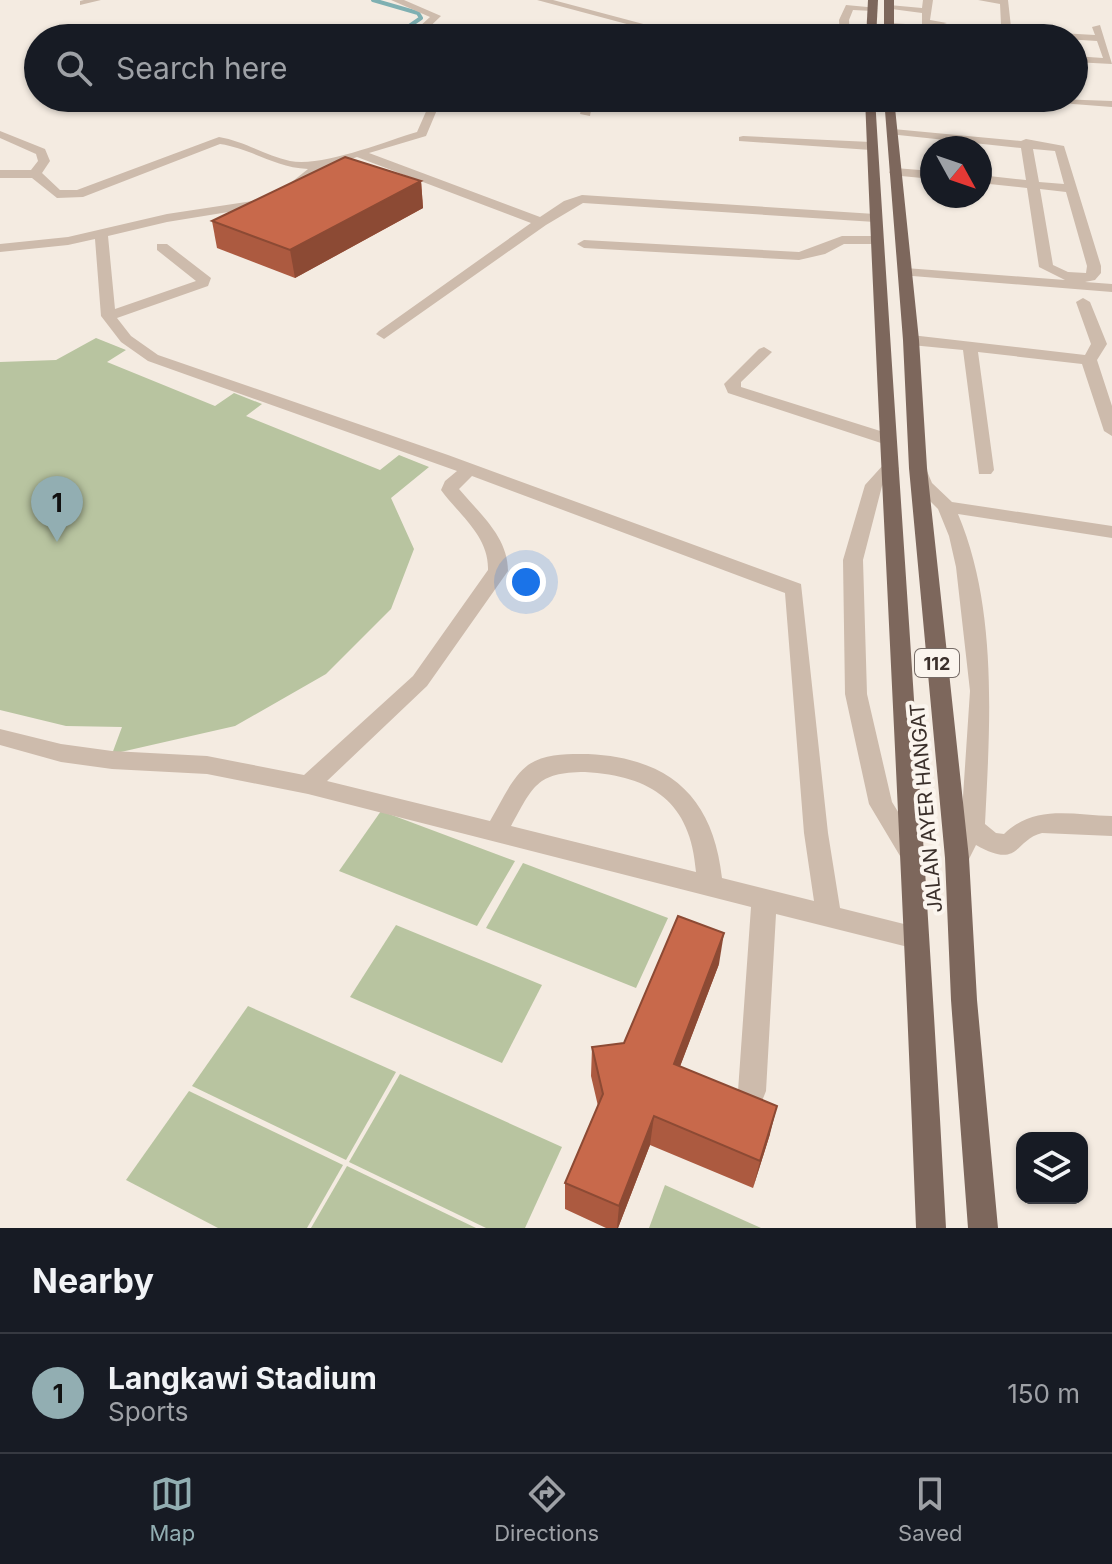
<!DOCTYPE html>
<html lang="en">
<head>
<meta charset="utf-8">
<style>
	body { margin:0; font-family:Inter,sans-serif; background:#242831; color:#f1f3f6 }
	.controls { position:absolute; right:24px; bottom:24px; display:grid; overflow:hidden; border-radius:16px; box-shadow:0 2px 6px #0004 }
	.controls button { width:72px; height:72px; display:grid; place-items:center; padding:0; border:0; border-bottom:2px solid #363941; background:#171b24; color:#f1f3f6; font:40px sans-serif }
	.compass { position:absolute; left:920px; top:136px; width:72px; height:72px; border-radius:50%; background:#171b24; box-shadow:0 2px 6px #0004; rotate:130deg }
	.you { position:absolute; left:526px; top:582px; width:28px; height:28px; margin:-20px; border:6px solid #fff; border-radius:50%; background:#1a73e8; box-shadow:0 0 0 12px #1a73e833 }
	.badge { display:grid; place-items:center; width:52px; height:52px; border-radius:50%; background:#92aeb2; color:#111; font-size:26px; font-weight:700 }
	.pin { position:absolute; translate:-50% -66px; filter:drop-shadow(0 2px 4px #0008) }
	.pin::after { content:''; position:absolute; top:42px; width:28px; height:24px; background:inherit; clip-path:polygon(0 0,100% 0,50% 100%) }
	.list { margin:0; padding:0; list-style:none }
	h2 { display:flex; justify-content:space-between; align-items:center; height:104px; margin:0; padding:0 32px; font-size:34px }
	h2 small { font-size:26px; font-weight:400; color:#9ea1a6 }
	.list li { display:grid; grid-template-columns:52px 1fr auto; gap:24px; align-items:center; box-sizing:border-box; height:120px; padding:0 32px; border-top:2px solid #363941 }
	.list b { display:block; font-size:30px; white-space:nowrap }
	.list p { margin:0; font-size:26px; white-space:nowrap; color:#9ea1a6 }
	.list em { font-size:26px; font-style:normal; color:#9ea1a6 }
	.icon { flex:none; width:44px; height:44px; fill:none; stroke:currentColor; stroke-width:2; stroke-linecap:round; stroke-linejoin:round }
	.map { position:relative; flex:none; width:1112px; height:1228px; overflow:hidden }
	.search { position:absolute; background:#171b24; box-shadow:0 2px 6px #0004; left:24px; right:24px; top:24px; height:88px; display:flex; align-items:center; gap:20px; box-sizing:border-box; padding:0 28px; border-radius:44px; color:#9ea1a6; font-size:30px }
	.sheet { height:224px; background:#171b24 }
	nav { display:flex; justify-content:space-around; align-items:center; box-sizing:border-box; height:112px; border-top:2px solid #363941; background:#171b24; font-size:22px; color:#9ea1a6 }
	nav a { display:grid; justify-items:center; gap:4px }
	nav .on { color:#92aeb2 }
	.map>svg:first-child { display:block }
	.green { fill:#b8c4a0 }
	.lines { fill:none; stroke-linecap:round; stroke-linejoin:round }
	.stream { stroke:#7fb0b2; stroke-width:4 }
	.minor { fill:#cdbbac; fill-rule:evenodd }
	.major { fill:#7d675c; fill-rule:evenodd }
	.wall { fill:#ac5a40 }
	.shaded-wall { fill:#8c4a34 }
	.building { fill:#c8694b; stroke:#8c4a34; stroke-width:2 }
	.labels { text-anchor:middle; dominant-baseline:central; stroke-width:8; stroke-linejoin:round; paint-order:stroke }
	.shield { fill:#fbf5ee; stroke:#756b66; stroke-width:2 }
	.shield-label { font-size:18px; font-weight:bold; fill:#3b302b }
	.street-label { font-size:20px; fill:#3b302b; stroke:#fbf5ee }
</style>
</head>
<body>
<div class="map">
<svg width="1112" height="1228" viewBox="0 0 1112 1228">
	<rect width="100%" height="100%" fill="#f4ebe1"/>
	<g class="green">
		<path d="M96,338l30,12 -19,12 108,44 19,-13 28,11 -16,12 134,54 19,-15 30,12 -38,31 23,51 -23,60 -65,65 -91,52 -123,28 10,-27 -56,-1 -66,-16v-348l56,-2z"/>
		<path d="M381,811l134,50 -38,65 -138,-55z"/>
		<path d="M523,863l145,55 -32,70 -150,-60z"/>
		<path d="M396,925l146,60 -40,78 -152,-66z"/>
		<path d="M248,1006l148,66 -50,88 -154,-74z"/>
		<path d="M400,1074l162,73 -37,81h-39l-137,-66z"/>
		<path d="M189,1091l154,74 -36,63h-89l-92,-48z"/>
		<path d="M347,1166l129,62h-165z"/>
		<path d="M665,1185l96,43h-112z"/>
	</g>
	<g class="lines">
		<path class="stream" d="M373,0l45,13 3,5 -29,20"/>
		<g class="minor">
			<path d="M84,0h17l-21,5v-4z"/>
			<path d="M391,0h13l37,16 -23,22h-11l23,-21z"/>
			<path d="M537,0h16l143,38h-17z"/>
			<path d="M923,0h10l-3,20 17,3 -10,3 53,3 -3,-5h14l-1,-20 -22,-4h30l3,27 -5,3 89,5 -3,-8 8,-2 12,39 -38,-2v-6l29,2 -6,-17 -211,-13 3,-5 33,2v-12l-38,-5 5,-3 33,3z"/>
			<path d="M846,5l32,3 -5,3 -20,-1 -4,10 1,18h-10l-1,-18z"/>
			<path d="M432,98h10l-16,38 -57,17 171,64 24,-16 18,-6 293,19 6,4 -6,4 -292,-19 -37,22 -162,114 -8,-5 3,-3 152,-108 -174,-66 -34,12 -32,26 -25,11 -99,16 -59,14 7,73 81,-28 -39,-31v-6h10l44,34 -3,8 -91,32 14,18 27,19 290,100 353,129 27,249 12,75 76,19 9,3 4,8 -4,8 -9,3 -140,-35 -10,177 -4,10 -10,4 -10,-4 -4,-10 13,-184 -443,-113 -101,-20 -95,-5 -51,-7 -61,-17v-16l61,15 51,7 95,5 97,19 109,-99 75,-106c1,-34 -28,-54 -47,-80l4,-9 12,-10 -309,-110 -27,-19 -20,-26 -6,-77 -27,6 -68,7v-8l68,-7 99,-23 92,-14 24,-11 25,-20c-35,-2 -55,-20 -88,-25l-137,53 -26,1 -25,-20h-32v-8h31l7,-9 -2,-7 -36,-16v-7l45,18 5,12 -8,12 18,17h17l142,-53c25,4 47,19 71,24 33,6 93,-19 127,-29zM472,476l313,117 19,240 10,68 -92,-23c-9,-81 -52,-120 -134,-124 -19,0 -43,-1 -60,11 -17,13 -27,38 -38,56l-163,-40 100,-95 81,-115c0,-34 -28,-57 -49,-82zM585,772c67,4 106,30 111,100l-185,-46c22,-39 25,-54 74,-54z"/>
			<path d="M583,98h10l-3,18 -10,-2z"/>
			<path d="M1029,98l83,3v6l-78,-6z"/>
			<path d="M893,129l128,12 5,-2 38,7 37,120v7l-6,7 -10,2 27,2v8l-212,-17 -2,-3 7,-4 160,12 -26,-13 -12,-79 -47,-5v-8l46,5 -5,-32 -132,-14v-4zM1033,149l22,2 9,33 -25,-2zM1040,189l26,3 21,74 -1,7 -18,-1 -15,-7z"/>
			<path d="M743,136l128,6 6,4 -6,4 -132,-9v-4z"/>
			<path d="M895,168l37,3v8l-41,-4 -2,-3z"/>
			<path d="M842,236h35l7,4 -7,4h-33l-19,10 -26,6 -215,-12 -7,-4 7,-4 215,12z"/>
			<path d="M1083,298l7,4 17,42 -10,16 15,46v30l-8,-5 -22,-67 -104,-12 16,118 -3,4h-12l-16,-124 -52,-5 -8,-5 8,-5 174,20 6,-11 -15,-42z"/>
			<path d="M764,347l8,5 -31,30v5l152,48 2,4 -2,4h-12l-153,-50 -4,-9 35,-35z"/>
			<path d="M890,463l9,5 -17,18 -19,74 4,134 25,108 32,52 -3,7 -9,3 -9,-3 -34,-57 -24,-110 -2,-134 22,-75 19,-21z"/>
			<path d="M918,463l6,1 8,19 20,19 160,24v12l-154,-24c40,95 32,210 27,310l11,9 8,1c31,-30 68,-19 108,-18v20l-70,-3c-28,7 -22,37 -66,12l-10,20 -9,3 -9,-3 -3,-7 16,-31 9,-136 -14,-124 -7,-31 -11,-27 -20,-20 -9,-21z"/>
		</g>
		<g class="major">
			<path d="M868,0h10l-2,38h-10z"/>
			<rect x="884" y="0" width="10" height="38"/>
			<path d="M865,98h10c23,377 51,753 71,1130h-30c-14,-377 -36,-753 -51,-1130z"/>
			<path d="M884,98h10l25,242 8,128 42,390 8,142 21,228h-30l-17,-228 -6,-142 -36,-390 -6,-128z"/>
		</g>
	</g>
	<g class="wall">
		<path d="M421,181l2,27 -128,70 -78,-30 -5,-27z"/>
		<path d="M719,964l-39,102 90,68 -17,54 -103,-43 -32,83h-12l-41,-19v-26l33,-77 -7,-30 1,-29 32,-4z"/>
	</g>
	<g class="shaded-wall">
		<path d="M421,181l2,27 -128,70 -5,-28z"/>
		<path d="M724,933l-5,31 -49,129 4,-29z"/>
		<path d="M777,1106l-7,28 -17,54 7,-27z"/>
		<path d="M654,1116l-4,29 -32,83h-1l2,-22z"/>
	</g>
	<g class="building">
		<path d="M345,157l76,24 -131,69 -78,-29z"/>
		<path d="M678,916l46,17 -50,131 103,42 -17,55 -106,-45 -35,90 -54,-23 38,-89 -11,-47 32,-4z"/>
	</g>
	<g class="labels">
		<rect class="shield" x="915" y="649" width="44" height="28" rx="6"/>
		<g class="shield-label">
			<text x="937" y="663">112</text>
		</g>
		<g class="street-label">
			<text transform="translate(926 808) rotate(-95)">JALAN AYER HANGAT</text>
		</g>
	</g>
</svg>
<div class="controls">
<button><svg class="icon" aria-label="layers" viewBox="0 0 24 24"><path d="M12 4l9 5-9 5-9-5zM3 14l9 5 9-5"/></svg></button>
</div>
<svg class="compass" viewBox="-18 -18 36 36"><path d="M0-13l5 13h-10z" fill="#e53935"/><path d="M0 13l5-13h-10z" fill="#9ea1a6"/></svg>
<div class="you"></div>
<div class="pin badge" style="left:57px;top:542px">1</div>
<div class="search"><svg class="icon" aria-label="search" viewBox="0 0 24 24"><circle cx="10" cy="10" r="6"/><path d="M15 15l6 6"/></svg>Search here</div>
</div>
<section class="sheet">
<h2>Nearby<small></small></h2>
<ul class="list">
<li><span class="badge">1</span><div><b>Langkawi Stadium</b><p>Sports</p></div><em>150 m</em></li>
</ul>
</section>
<nav>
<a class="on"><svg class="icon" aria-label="map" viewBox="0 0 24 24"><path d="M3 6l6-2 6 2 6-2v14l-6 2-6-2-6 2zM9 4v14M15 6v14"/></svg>Map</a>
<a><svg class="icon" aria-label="directions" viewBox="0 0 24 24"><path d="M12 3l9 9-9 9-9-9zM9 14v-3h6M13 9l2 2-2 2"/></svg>Directions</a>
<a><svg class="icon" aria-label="saved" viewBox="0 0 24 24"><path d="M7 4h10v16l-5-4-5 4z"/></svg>Saved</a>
</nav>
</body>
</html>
